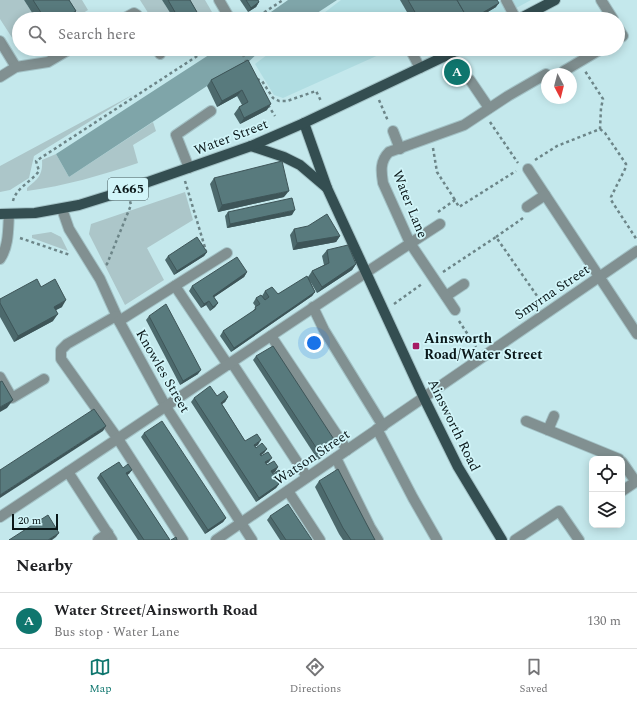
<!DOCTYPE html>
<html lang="en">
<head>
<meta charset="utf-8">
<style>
	body { margin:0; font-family:Spectral,serif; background:#f6f6f6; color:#202124 }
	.controls { position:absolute; right:12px; bottom:12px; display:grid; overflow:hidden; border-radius:8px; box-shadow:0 2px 10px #0003 }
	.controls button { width:36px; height:36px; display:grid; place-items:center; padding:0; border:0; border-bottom:1px solid #e0e0e0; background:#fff; color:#202124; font:20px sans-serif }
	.compass { position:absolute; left:541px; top:68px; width:36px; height:36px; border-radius:50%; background:#fff; box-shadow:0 2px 10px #0003; rotate:173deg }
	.scale { position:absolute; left:12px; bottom:10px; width:46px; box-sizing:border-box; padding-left:4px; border:2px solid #0a1719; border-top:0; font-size:11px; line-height:14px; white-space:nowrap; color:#0a1719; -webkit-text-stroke:3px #d1f5f9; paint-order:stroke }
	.you { position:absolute; left:314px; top:343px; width:14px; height:14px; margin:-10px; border:3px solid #fff; border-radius:50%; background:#1a73e8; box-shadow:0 0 0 6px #1a73e833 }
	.badge { display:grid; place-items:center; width:26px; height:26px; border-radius:50%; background:#0f766e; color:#fff; font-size:13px; font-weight:700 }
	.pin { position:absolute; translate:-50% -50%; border:2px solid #fff; box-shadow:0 1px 4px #0006 }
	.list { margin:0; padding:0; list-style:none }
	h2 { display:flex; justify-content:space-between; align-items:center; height:52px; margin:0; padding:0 16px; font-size:17px }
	h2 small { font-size:13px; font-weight:400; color:#757577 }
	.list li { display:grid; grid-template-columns:26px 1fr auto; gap:12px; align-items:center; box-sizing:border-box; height:56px; padding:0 16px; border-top:1px solid #e0e0e0 }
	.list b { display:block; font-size:15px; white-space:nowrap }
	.list p { margin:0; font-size:13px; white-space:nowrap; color:#757577 }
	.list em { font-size:13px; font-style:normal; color:#757577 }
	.icon { flex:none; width:22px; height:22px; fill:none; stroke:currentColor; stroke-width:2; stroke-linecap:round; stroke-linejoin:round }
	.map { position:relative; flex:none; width:637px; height:540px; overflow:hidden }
	.search { position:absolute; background:#fff; box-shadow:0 2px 10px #0003; left:12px; right:12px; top:12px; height:44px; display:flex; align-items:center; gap:10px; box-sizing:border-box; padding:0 14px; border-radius:22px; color:#757577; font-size:15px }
	.sheet { height:108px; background:#fff }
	nav { display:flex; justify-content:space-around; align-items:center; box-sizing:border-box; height:56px; border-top:1px solid #e0e0e0; background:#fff; font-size:11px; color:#757577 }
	nav a { display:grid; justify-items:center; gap:2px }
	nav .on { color:#0f766e }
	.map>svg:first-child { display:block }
	.built { fill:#b0dde2 }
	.green { fill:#acc6c9 }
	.water { fill:#7fa5a9 }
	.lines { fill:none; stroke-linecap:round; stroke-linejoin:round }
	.minor-casing { stroke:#a3c2c6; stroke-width:12 }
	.major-casing { stroke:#a3c2c6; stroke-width:12 }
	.path { stroke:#6c8588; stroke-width:2.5; stroke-dasharray:3 3; stroke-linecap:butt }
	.minor { stroke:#819091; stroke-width:10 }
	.major { stroke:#344e51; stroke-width:10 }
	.wall { fill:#4c696c }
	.shaded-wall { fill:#3e5558 }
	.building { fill:#587a7d; stroke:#3e5558 }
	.poi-dot { fill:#a51b64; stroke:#d1f5f9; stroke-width:1.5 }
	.labels { text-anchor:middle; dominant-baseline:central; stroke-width:3.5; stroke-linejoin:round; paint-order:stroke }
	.shield { fill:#d1f5f9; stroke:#465a5c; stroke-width:1 }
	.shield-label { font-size:13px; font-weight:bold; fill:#0a1719 }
	.street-label { font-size:14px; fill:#0a1719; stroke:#d1f5f9 }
	.poi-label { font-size:14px; font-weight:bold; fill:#0a1719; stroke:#d1f5f9; text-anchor:start }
</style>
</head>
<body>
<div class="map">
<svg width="637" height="540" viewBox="0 0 637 540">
	<rect width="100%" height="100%" fill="#c4e8ec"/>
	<g class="built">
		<path d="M341,0h190l-35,19h-180z"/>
		<path d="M275,49h117l-109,49 -9,-3 -19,-31z"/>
	</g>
	<g class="green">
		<path d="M0,0h24l12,19h-17v30h3l-2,1 -20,-31z"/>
		<path d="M61,0h21l6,10 -15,9z"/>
		<path d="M140,0h22l12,19h-22z"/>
		<path d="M184,0h21l11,19h-20z"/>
		<path d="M134,94l-100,62 -5,22 -19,12 -10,2v-26z"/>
		<path d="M153,122l3,9 -23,14 5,18c-36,12 -73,23 -111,28v-3c11,-9 16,-13 15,-28l14,-6 13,23z"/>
		<path d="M185,192l8,28 -46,28 17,32 -39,25 -36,-71 2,-10z"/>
		<path d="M51,232l10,5 7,14 -36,-13v-3z"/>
	</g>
	<g class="water">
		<path d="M288,0h49l-29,19h-47z"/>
		<path d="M218,49h44l-19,18 -36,19 -138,91 -13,-23z"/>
	</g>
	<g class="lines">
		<defs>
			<g id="minor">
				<path d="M219,0l11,19"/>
				<path d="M506,0l10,19"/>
				<path d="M601,0l12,19"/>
				<path d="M123,19l11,-6 3,2 2,4"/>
				<path d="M618,28l5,8 -5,3"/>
				<path d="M0,41l16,26"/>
				<path d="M157,49l3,5"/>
				<path d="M410,49l10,19"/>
				<path d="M564,71l37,-22"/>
				<path d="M0,77l16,-10 32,-5 22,-13"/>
				<path d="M470,80l19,28"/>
				<path d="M393,131l7,18"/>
				<path d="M189,168l-13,-33 35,-24"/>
				<path d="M528,169l109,165"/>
				<path d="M527,207l18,-12"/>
				<path d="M62,209l7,20 31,50 19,42 47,86 86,133"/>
				<path d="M0,259c9,-13 8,-30 9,-45"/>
				<path d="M175,286l53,79"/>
				<path d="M446,296l18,-12"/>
				<path d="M313,307l11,23 59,96"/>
				<path d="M455,310l-45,-67 -27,-60c-2,-12 -3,-22 6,-31l75,-27 44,-29 38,-22"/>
				<path d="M116,316l-49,28 -6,6v9l57,80 65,101"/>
				<path d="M119,321l108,-68"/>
				<path d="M271,336l76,114"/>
				<path d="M232,363l75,114"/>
				<path d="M0,377l12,21 32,-19"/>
				<path d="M526,421l93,38"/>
				<path d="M377,429l36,69 24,42"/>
				<path d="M548,430l6,-14"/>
				<path d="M336,458l34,69 8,13"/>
				<path d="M622,462l14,20"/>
				<path d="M68,472l44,68"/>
				<path d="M288,491l32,49"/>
				<path d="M622,491l15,-10"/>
				<path d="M0,517c147,-97 292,-197 440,-293"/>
				<path d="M98,540l10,-7"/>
				<path d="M216,540l421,-289"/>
				<path d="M515,540l44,-29 20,29"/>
			</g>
			<g id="major">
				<path d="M519,19l36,-19"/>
				<path d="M304,123l23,65 97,210 34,69 44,73"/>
				<path d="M251,146l33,11 16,8 27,23"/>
				<path d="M0,214l35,-1 44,-8 29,-9 143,-50 53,-23 156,-74"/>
			</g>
		</defs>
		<use href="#minor" class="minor-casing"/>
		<use href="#major" class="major-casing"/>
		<g class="path">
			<path d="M254,19l29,-19"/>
			<path d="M240,49l7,14"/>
			<path d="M257,79l5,2 11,17 6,3h8l29,-10 5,10"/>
			<path d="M379,100l9,21"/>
			<path d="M268,105l7,11"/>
			<path d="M490,122l28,41"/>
			<path d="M600,129l5,4 21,31v3l-15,30v3l26,40"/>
			<path d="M433,148l4,24 18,28"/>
			<path d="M535,160l22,-14 43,-17 1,-21 2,-9 -18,-28"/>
			<path d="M185,181l21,70"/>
			<path d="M13,201c3,-13 18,-19 26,-30l-3,-10 172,-112"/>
			<path d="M438,212l17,-12 4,7 57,-36"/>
			<path d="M496,237l27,-19"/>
			<path d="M20,238l50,17"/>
			<path d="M106,265l1,-1 24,-59 -1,-4"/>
			<path d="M443,272l53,-35 46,66"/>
			<path d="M394,304l28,-20"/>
			<path d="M459,321l17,26"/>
		</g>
		<use href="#minor" class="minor"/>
		<use href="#major" class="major"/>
	</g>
	<g class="wall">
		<path d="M24,0h45l7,11 -4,6 -4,2h-32z"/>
		<path d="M162,0h28l11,19h-27z"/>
		<path d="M240,0h18l1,2 -3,5 -8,5z"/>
		<path d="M400,0h97l-1,7 -20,12h-65z"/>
		<path d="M248,60l19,50 -27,14 -6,-10 5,-7 3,-2 -5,-9 -20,11 -10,-21 4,-6z"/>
		<path d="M214,178l70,19 -66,15 -8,-28z"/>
		<path d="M228,212l64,3 -65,13 -2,-12z"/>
		<path d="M294,229l46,7 -4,6 -43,8 -3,-15z"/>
		<path d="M327,250l29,14 -4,6 -35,23 -7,-12 5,11 -3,4 -81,56 -11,-16 3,-5 29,-19 4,-5 -3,-4 3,-5 6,-2 3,-5 13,3 30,-17 4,-6 12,-6 -2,-9z"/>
		<path d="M207,252l-3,4 -30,19 -9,-15 3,-4z"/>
		<path d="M247,272l-3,5 -30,20 4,6 -3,4 -5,4 -4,-6 -5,3 -12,-17 3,-5z"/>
		<path d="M41,287l21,20 -7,3 -2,11 -39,21 -14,-25v-18z"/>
		<path d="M149,316l49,58 -18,11 -34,-65z"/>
		<path d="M256,356l78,92 -16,12 -65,-100z"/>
		<path d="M217,396l11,1 -3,5 -3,2 23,37 13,4 -3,2 1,1 11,1 -3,4 -3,2 8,7 -3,2 1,1 11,2 -3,5 -3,1 9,7 -3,2 1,2 -3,4 -20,14 -65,-100 3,-4z"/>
		<path d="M144,433l82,85 -3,4 -18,12 -64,-97z"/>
		<path d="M123,468l9,2 -5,5 43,65h-32l-41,-62 3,-4z"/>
		<path d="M319,481l47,42 9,17h-32l-4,-6 -24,-47z"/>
		<path d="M270,516l42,24h-32l-13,-20z"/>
	</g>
	<g class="shaded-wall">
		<path d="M259,2l-3,5 -8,5 3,-4z"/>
		<path d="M499,3l-3,4 -20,12h-4z"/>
		<path d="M76,11l-4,6 -4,2h-6z"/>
		<path d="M242,90l-5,6 -20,11 5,-6z"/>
		<path d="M271,104l-4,6 -27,14 4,-6z"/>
		<path d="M289,191l-5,6 -66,15 4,-7z"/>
		<path d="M295,210l-3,5 -65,13 3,-4z"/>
		<path d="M340,236l-4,6 -43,8 4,-7z"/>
		<path d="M207,252l-3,4 -30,19 3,-4z"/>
		<path d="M356,264l-4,6 -35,23 5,-6z"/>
		<path d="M247,272l-3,5 -34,23 3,-4z"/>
		<path d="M315,292l-3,4 -81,56 3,-4z"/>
		<path d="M66,300l-4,7 -13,7 5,-7z"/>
		<path d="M209,301l-3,4 -5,3 3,-4z"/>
		<path d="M218,303l-3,4 -5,4 3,-4z"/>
		<path d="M58,314l-5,7 -39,21 4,-6z"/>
		<path d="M201,370l-3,4 -18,11 3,-4z"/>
		<path d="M228,397l-3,5 -7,5 3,-4z"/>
		<path d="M13,400l-6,8 -7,4v-5z"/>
		<path d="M106,426l-3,5 -103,67v-3z"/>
		<path d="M261,440l-3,5 -7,4 3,-4z"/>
		<path d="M337,444l-3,4 -16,12 3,-5z"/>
		<path d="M267,449l-3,4 -7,5 3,-4z"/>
		<path d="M272,458l-3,4 -7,4 3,-4z"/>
		<path d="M278,467l-3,5 -7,4 3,-5z"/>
		<path d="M132,470l-3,4 -6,3 3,-4z"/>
		<path d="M284,476l-3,4 -7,4 3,-4z"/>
		<path d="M279,484l-3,4 -20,14 3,-4z"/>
		<path d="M226,518l-3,4 -18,12 3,-4z"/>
		<path d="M59,533l-3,4 -4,3h-4z"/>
	</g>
	<g class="building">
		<path d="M33,0h36l7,11 -14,8h-17z"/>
		<path d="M168,0h22l11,19h-22z"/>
		<path d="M246,0h12l1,2 -8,6z"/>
		<path d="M408,0h49l11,19h-49z"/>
		<path d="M457,0h40l2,3 -27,16h-4z"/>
		<path d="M248,60l23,44 -27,14 -5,-11 9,-5 -6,-12 -20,11 -11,-21z"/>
		<path d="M282,161l7,30 -67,14 -8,-27z"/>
		<path d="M292,198l3,12 -65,14 -2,-12z"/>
		<path d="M327,214l13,22 -43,7 -3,-14 14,-3z"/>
		<path d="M197,237l10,15 -30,19 -9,-15z"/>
		<path d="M348,245l8,19 -34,23 -10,-16 17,-8 -2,-13z"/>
		<path d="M237,257l10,15 -34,24 5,7 -5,4 -4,-6 -5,3 -12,-18z"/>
		<path d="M307,276l8,16 -81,56 -11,-17 33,-22 -1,-2 5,-3 -4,-6 5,-3 4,5 4,-3 -4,-6 7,-4 6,7z"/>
		<path d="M37,279l4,8 14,-8 11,21 -12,7 4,7 -40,22 -18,-33v-4z"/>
		<path d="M166,304l35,66 -18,11 -34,-65z"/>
		<path d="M273,346l64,98 -16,11 -65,-99z"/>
		<path d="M2,381l11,19 -13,7v-25z"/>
		<path d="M210,386l7,10 7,-5 4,6 -7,6 24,38 12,-7 4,6 -7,5 2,3 6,-5 5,6 -7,5 1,2 7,-4 4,6 -7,4 2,3 7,-4 4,6 -7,4 2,3 6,-4 5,6 -7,4 2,4 -20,14 -65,-100z"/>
		<path d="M94,409l12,17 -106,69v-25z"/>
		<path d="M162,421l64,97 -18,12 -64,-97z"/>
		<path d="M119,462l4,6 5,-4 4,6 -6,3 44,67h-26l-44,-66z"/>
		<path d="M338,469l28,54 9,17h-24l-8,-12 -24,-47z"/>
		<path d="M288,504l24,36h-26l-16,-24z"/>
		<path d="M48,515l11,18 -11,7h-39z"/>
		<path d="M176,537l1,3h-6z"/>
	</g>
	<rect class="poi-dot" x="412" y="342" width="8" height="8" rx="2"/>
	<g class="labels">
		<rect class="shield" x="108" y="178" width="40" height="22" rx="3"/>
		<g class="shield-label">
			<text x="128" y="189">A665</text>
		</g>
		<g class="street-label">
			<text transform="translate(231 137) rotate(-21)">Water Street</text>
			<text transform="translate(410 204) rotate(68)">Water Lane</text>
			<text transform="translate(552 292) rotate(-34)">Smyrna Street</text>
			<text transform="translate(163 371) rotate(60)">Knowles Street</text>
			<text transform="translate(454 425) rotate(64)">Ainsworth Road</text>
			<text transform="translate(312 457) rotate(-34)">Watson Street</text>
		</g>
		<g class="poi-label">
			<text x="424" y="338">Ainsworth<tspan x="424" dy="16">Road/Water Street</tspan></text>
		</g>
	</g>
</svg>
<div class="controls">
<button><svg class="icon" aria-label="locate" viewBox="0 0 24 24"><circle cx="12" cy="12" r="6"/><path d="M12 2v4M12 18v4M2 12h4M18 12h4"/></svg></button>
<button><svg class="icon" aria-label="layers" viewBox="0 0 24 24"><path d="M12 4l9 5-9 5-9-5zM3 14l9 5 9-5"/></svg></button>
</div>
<svg class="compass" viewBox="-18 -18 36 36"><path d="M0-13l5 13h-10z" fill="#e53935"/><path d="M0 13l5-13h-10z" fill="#757577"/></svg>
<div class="scale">20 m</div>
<div class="you"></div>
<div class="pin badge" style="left:457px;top:72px">A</div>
<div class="search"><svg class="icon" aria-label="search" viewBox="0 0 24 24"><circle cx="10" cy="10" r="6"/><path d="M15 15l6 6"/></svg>Search here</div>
</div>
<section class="sheet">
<h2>Nearby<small></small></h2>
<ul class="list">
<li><span class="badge">A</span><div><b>Water Street/Ainsworth Road</b><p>Bus stop · Water Lane</p></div><em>130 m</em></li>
</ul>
</section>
<nav>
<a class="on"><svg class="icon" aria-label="map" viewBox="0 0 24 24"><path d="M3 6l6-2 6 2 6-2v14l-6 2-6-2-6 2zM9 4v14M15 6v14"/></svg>Map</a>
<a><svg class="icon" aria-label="directions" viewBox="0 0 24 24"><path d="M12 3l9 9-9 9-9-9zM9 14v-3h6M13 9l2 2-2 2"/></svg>Directions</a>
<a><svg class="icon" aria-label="saved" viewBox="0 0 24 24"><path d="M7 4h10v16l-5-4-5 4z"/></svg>Saved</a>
</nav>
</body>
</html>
